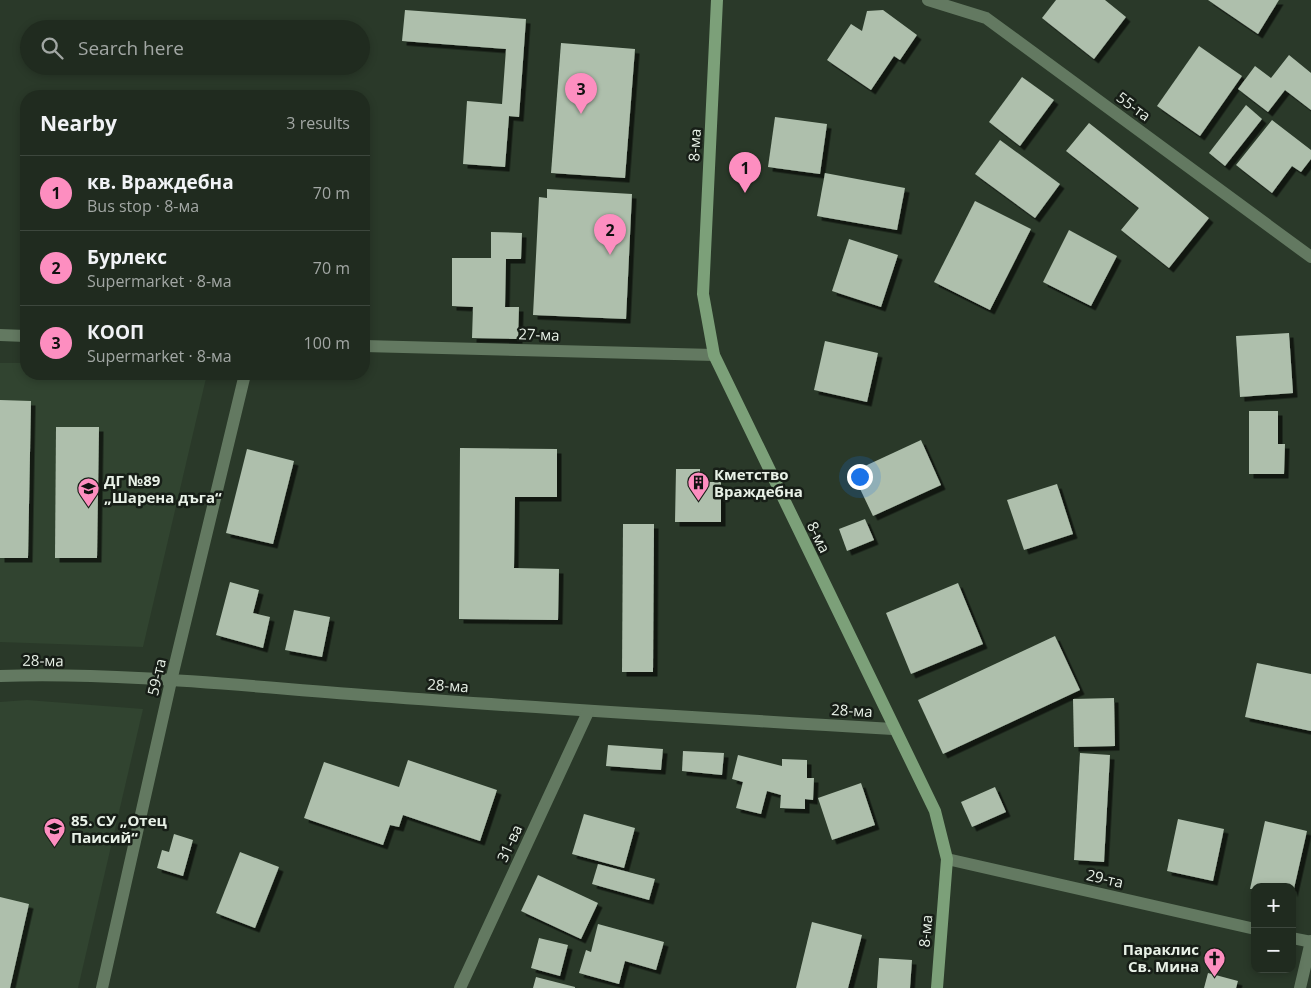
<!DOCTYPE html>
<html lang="en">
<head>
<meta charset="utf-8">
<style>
	body { margin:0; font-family:"Open Sans",sans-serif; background:#2d372c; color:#f1f3f6 }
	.controls { position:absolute; right:15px; bottom:15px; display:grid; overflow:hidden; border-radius:10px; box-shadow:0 2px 8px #0003 }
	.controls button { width:45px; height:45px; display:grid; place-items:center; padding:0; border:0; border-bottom:1px solid #3d473d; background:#202b1f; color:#f1f3f6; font:25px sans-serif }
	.you { position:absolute; left:859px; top:476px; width:18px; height:18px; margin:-12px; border:4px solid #fff; border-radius:50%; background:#1a73e8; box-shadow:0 0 0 8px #1a73e833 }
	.badge { display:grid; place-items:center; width:32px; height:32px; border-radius:50%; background:#fd8ec0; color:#111; font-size:16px; font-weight:700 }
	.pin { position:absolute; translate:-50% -41px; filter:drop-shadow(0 1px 2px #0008) }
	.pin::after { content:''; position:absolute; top:26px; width:18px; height:15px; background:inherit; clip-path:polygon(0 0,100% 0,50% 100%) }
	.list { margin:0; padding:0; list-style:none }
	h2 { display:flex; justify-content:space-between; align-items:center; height:65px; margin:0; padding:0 20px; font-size:21px }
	h2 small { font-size:16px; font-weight:400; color:#a2a7a4 }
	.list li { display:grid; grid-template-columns:32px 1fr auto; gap:15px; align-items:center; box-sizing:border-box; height:75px; padding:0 20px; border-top:1px solid #3d473d }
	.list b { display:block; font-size:19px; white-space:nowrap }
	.list p { margin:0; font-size:16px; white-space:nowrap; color:#a2a7a4 }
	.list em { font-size:16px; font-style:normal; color:#a2a7a4 }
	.icon { flex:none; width:28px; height:28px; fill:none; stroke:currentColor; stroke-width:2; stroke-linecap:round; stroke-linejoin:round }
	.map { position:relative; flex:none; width:1311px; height:988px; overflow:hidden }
	.search { position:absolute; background:#202b1f; box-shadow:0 2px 8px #0003; left:20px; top:20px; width:350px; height:55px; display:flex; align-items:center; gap:12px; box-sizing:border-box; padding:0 18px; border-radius:28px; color:#a2a7a4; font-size:19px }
	.panel { position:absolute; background:#202b1f; box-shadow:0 2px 8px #0003; left:20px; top:90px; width:350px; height:290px; border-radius:20px }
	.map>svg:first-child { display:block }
	.built { fill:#314430 }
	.building { fill:#aebfac; filter:url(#shadow) }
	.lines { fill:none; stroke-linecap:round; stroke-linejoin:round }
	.street { stroke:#637961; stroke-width:12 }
	.secondary { stroke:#7ca079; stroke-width:12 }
	.labels { text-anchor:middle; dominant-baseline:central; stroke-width:5; stroke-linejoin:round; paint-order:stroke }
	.street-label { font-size:15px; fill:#e8f1e7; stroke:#171e17 }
	.poi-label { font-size:15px; font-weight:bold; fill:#e8f1e7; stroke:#171e17; text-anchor:start }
</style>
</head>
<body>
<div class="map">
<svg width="1311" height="988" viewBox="0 0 1311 988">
	<defs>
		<filter id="shadow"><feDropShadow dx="4.5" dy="4.5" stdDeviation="0" flood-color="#0009"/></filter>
	</defs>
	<rect width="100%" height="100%" fill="#2a3929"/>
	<g class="built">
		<path d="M0,363h26v11h181l-64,273 -143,-5z"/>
		<path d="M27,700l116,9 -65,279h-78v-286z"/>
	</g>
	<g class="building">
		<path d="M1056,0h49l21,17 -32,42 -52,-41z"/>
		<path d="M1208,0h71l-21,34z"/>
		<path d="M405,10l121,9 -7,98 -10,-1 -4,51 -42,-3 4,-63 35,3 4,-55 -104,-8z"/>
		<path d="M883,10l34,25 -17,25 -6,-4 -23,34 -44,-30 24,-36 11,7 5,-20z"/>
		<path d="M561,43l74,6 -10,129 -74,-5z"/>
		<path d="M1199,46l43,30 -42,60 -43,-30z"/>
		<path d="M1289,55l22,18v37l-26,-20 -17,22 -30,-23 17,-23 16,12z"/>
		<path d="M1022,77l32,23 -34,46 -31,-24z"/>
		<path d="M1246,105l16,14 -37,47 -16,-13z"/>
		<path d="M775,117l52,7 -7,50 -52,-7z"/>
		<path d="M1272,120l39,30v9l-10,13 -9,-6 -20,27 -36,-28z"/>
		<path d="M1089,123l120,95 -40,50 -48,-38 18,-22 -73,-57z"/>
		<path d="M1000,140l60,44 -25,34 -60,-44z"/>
		<path d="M825,173l80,15 -8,42 -80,-14z"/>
		<path d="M547,189l85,5 -6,125 -93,-4 6,-118 8,1z"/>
		<path d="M975,201l56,28 -41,81 -56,-28z"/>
		<path d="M1069,230l48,26 -26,50 -48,-24z"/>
		<path d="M491,232l31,1 -1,26h-15l-1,48h14l-1,32 -46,-1 1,-31 -21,-1v-48h39z"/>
		<path d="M849,239l49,16 -17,52 -49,-16z"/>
		<path d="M1289,333l4,60 -53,4 -4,-61z"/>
		<path d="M825,341l53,12 -11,49 -53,-12z"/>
		<path d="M0,400l31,1 -3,157h-28z"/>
		<path d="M1249,411h29v33h7l-1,30h-35z"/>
		<path d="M56,427h43l-2,131h-42z"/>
		<path d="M921,440l20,45 -68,31 -21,-44z"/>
		<path d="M460,448l97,1v48h-42l-1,71 45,1 -1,51 -99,-1z"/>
		<path d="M247,449l47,12 -21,83 -47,-11z"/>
		<path d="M676,469h24v13h21v40h-46z"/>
		<path d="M1057,484l16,50 -49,16 -17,-50z"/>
		<path d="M865,519l9,21 -27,11 -8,-22z"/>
		<path d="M623,524h31l-1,148h-31z"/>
		<path d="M230,582l29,8 -6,23 17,4 -7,31 -47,-13z"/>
		<path d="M958,583l25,61 -72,30 -25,-61z"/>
		<path d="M294,610l36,7 -8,40 -37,-7z"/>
		<path d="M1055,636l25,54 -137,64 -25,-54z"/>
		<path d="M1257,663l54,11v57l-66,-14z"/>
		<path d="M1114,698l1,48 -41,1 -1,-48z"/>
		<path d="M608,745l55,4 -2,21 -55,-4z"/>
		<path d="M683,751l41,2 -2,22 -40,-4z"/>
		<path d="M1080,753l30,2 -6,107 -30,-2z"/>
		<path d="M738,755l44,11v-7l25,1v18h7l-1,22 -8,-1v10l-25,-1 1,-13 -14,-4 -6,23 -25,-6 7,-26 -11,-3z"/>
		<path d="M408,760l89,30 -17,51 -77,-26 -4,12 -9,-2 -7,20 -79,-27 20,-56 75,25z"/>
		<path d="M861,783l14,42 -43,15 -14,-42z"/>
		<path d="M995,787l11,25 -34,15 -11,-25z"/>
		<path d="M584,814l51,14 -11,40 -52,-14z"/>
		<path d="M1178,819l46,10 -11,52 -46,-10z"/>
		<path d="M1265,821l42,10 -14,62 -1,-6 -42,2z"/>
		<path d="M174,834l19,6 -10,36 -26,-8 5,-18 7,2z"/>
		<path d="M240,852l39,15 -24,61 -39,-15z"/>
		<path d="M598,864l57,15 -6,21 -57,-16z"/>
		<path d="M538,875l60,28 -17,36 -60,-28z"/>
		<path d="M0,897l29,7 -19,84h-10z"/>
		<path d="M812,922l50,13 -14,53h-52z"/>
		<path d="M598,924l66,18 -8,28 -31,-9 -6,23 -40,-11 7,-23 5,2z"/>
		<path d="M539,938l29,7 -8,31 -29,-8z"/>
		<path d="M879,958l33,2 -2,28h-33z"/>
		<path d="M1208,973l30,8 -2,7h-32z"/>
		<path d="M536,977l39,10v1h-42z"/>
	</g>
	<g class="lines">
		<g class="street">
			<path d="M928,0l58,18 325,239"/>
			<path d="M0,335l26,1"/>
			<path d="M364,346l350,9"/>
			<path d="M0,676c125,-4 252,11 377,20 172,13 344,23 516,33"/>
			<path d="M947,859l308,70"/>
			<path d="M1292,938l19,4"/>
			<path d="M102,988l69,-307 74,-307"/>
			<path d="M460,988l128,-276"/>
			<path d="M1300,988l11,-47"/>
		</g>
		<path class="secondary" d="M717,0l-14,294 11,61 221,456 12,48 -10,129"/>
	</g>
	<defs>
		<symbol id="building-pin" viewBox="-11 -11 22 30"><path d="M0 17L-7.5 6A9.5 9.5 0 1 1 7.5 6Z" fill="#fd8ec0" stroke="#171e17"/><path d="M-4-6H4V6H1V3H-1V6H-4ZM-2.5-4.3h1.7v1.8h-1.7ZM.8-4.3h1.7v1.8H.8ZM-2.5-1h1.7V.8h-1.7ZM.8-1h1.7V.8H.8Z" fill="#111"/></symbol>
		<symbol id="school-pin" viewBox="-11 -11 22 30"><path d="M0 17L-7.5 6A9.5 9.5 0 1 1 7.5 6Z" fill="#fd8ec0" stroke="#171e17"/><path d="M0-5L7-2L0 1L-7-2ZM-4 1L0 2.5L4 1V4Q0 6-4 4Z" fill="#111"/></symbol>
		<symbol id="church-pin" viewBox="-11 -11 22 30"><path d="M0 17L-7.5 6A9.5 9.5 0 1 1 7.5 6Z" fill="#fd8ec0" stroke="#171e17"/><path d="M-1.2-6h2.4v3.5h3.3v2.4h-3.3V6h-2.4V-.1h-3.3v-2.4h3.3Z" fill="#111"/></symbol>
	</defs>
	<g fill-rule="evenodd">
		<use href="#building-pin" x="686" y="470" width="25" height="34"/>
		<use href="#school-pin" x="76" y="476" width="25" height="34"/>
		<use href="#school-pin" x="42" y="816" width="25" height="34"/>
		<use href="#church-pin" x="1202" y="946" width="25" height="34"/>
	</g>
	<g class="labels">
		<g class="street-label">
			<text transform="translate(1134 106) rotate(36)">55-та</text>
			<text transform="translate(694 145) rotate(-87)">8-ма</text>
			<text transform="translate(539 334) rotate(2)">27-ма</text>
			<text transform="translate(819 537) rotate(64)">8-ма</text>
			<text transform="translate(43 660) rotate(1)">28-ма</text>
			<text transform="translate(156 677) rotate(-77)">59-та</text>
			<text transform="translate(448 685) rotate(4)">28-ма</text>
			<text transform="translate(852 710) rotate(3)">28-ма</text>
			<text transform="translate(509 843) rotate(-65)">31-ва</text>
			<text transform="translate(1105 878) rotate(13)">29-та</text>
			<text transform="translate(925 931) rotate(-85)">8-ма</text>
		</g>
		<g class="poi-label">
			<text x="714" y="474">Кметство<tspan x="714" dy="17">Враждебна</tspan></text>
			<text x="104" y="480">ДГ №89<tspan x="104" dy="17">„Шарена дъга“</tspan></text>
			<text x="71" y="820">85. СУ „Отец<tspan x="71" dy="17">Паисий“</tspan></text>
			<text x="1199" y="949" text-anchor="end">Параклис<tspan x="1199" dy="17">Св. Мина</tspan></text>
		</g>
	</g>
</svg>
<div class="controls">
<button>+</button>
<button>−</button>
</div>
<div class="you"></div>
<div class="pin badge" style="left:745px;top:193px">1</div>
<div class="pin badge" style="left:610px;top:255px">2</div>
<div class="pin badge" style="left:581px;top:114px">3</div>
<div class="search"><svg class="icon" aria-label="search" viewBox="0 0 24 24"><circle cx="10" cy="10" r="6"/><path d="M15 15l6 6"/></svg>Search here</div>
<section class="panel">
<h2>Nearby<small>3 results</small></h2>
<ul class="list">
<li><span class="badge">1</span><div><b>кв. Враждебна</b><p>Bus stop · 8-ма</p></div><em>70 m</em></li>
<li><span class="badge">2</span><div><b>Бурлекс</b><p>Supermarket · 8-ма</p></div><em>70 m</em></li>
<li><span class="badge">3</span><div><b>КООП</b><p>Supermarket · 8-ма</p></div><em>100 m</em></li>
</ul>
</section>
</div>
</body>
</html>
